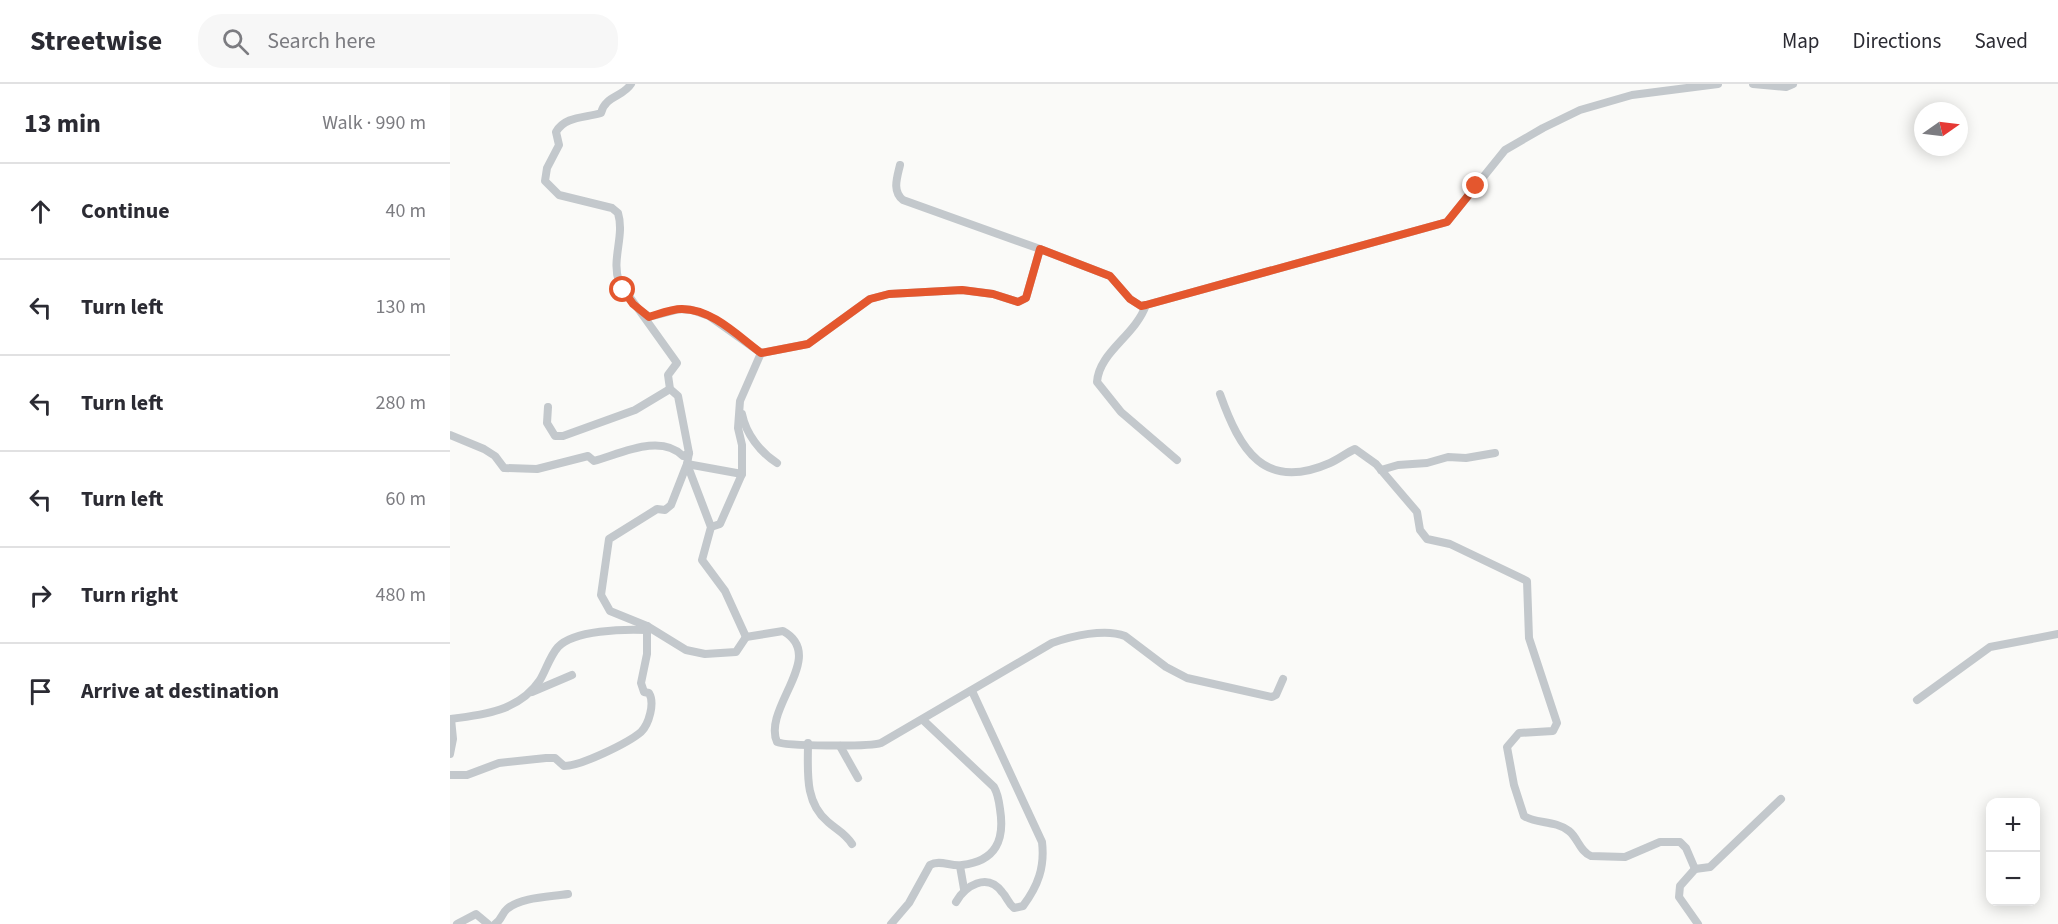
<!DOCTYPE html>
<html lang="en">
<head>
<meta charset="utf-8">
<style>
	body { margin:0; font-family:"Source Sans 3",sans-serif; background:#f7f7f7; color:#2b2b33 }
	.controls { position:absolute; right:18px; bottom:18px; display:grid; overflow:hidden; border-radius:12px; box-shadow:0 3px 15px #0003 }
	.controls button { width:54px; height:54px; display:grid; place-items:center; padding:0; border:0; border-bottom:2px solid #e1e1e2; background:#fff; color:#2b2b33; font:30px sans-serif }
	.compass { position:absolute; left:1464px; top:18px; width:54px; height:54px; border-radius:50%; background:#fff; box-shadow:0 3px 15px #0003; rotate:76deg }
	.stop { position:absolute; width:18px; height:18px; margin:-14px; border:4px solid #e4572e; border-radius:50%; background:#fff }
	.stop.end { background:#e4572e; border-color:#fff; box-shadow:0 2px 6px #0008 }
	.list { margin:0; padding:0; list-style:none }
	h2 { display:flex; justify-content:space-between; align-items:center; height:78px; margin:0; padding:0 24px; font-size:26px }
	h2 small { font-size:20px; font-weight:400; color:#7c7c81 }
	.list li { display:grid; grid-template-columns:39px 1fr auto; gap:18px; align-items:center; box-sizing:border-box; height:96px; padding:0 24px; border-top:2px solid #e1e1e2 }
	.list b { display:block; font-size:22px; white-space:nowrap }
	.list em { font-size:20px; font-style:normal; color:#7c7c81 }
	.icon { flex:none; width:33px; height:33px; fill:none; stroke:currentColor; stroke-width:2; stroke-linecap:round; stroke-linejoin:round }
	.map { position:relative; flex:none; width:1608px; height:840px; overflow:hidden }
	header { display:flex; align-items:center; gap:36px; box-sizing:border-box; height:84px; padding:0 30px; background:#fff; border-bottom:2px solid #e1e1e2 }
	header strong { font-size:28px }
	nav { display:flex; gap:33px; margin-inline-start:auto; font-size:21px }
	.search { width:420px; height:54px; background:#f7f7f7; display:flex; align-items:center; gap:15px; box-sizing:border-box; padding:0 21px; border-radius:24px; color:#7c7c81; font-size:22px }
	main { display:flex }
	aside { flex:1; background:#fff }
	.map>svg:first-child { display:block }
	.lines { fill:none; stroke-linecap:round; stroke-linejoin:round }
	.minor { stroke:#c3c8cc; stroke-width:8 }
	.route { stroke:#e4572e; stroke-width:8 }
</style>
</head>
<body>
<header>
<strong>Streetwise</strong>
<div class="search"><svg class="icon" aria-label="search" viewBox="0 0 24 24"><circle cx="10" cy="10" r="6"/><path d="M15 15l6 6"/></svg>Search here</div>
<nav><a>Map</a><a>Directions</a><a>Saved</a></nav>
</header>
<main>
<aside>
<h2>13 min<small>Walk · 990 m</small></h2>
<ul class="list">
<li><svg class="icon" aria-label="ahead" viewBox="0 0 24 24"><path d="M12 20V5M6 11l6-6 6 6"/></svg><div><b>Continue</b></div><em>40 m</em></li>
<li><svg class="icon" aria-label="left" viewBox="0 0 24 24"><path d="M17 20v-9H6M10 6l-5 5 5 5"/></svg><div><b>Turn left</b></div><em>130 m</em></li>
<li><svg class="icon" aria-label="left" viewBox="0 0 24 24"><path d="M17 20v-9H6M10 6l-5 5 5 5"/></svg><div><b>Turn left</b></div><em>280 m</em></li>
<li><svg class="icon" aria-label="left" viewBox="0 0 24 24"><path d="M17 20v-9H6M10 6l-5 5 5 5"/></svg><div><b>Turn left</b></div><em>60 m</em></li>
<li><svg class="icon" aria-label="right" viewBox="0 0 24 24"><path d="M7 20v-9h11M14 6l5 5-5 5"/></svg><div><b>Turn right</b></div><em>480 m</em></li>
<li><svg class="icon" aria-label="arrive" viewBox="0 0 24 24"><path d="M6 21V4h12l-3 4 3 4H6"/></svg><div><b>Arrive at destination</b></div></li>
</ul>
</aside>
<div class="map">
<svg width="1608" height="840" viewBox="0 0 1608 840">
	<rect width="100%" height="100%" fill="#fafaf8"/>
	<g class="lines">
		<g class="minor">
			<path d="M181,0c-8,13 -26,12 -30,29 -16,5 -36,3 -45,19l3,13 -12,23 -2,13 14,14 53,13 6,5c7,23 -7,46 1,69l58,81 -9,12 2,14 8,7 11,57 -2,11 24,63 -9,33 23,31 21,46 37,-6c45,25 -21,77 -6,111 8,4 92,5 104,1l171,-100c20,-7 53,-15 73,-7l41,31 21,11 85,19 4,-2 7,-16"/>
			<path d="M1303,0l33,3 7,-3"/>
			<path d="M450,81c-3,13 -8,26 3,35l137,49"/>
			<path d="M696,221c-11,31 -47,47 -49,77l24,30 56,48"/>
			<path d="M191,227l8,6 31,-8 12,1 17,6 52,37"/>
			<path d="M770,310c20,56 44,98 110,69 9,-4 16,-10 25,-14l21,15 41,48 3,18 7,9 23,5 77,37 2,57 28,85 -4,8 -34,2 -12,14 7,38 10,31c12,8 31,4 45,15 9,7 11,21 22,25l34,1 35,-15h20l6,6 9,21 15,-2 71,-68"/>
			<path d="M98,323l-1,16 8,13h8l72,-26 35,-21"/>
			<path d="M292,330c4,20 18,38 35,49"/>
			<path d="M0,351l34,14 11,7 9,12 33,1 51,-13 6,5c26,-7 66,-28 89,-5l6,-3"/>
			<path d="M931,386l17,-5 29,-2 21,-6 18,1 29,-5"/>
			<path d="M292,390l-55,-10 -16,41 -6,5 -8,-1 -48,30 -8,56 9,16 37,15 39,24 19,4 31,-2 10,-15"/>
			<path d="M261,443l9,-3 22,-50v-29l-4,-17 2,-27 21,-48 47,-9 62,-45 19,-5 73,-4 31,4 25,8 8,-4 14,-49 70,27 20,23 11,7 5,-1 301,-83 58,-72 38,-22 37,-18 52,-15 86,-11"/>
			<path d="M82,608l40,-17"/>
			<path d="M1467,616l73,-53 68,-13"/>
			<path d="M0,635c34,-4 69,-8 90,-39 6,-10 10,-24 18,-33 16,-17 66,-18 89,-17"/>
			<path d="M358,659c0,28 -4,59 20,79 9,8 17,11 24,22"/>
			<path d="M390,662l18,32"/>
			<path d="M0,670l3,-15 -2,-20"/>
			<path d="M0,691h17l32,-12 47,-5h9l9,8c17,0 64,-23 77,-34 8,-8 14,-29 8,-39l-5,-1 -3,-9 6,-29v-28"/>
			<path d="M510,782l4,23"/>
			<path d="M1245,785l-15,17 -1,11 19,27"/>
			<path d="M506,818c9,-16 31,-30 46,-10 5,5 6,11 12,16l9,-2c15,-20 22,-39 19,-64l-70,-151"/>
			<path d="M7,840l19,-10 12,10"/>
			<path d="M45,840c7,-4 6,-10 12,-15 14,-12 43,-12 61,-15"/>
			<path d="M441,840l18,-21 21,-38c10,-6 21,2 32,0 34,-4 43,-25 38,-56 -1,-8 -2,-15 -6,-22l-71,-67"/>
		</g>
	</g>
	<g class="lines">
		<path class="route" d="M173,206l10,14 16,13c10,-3 22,-8 33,-8 30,0 56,27 79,44l47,-9 62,-45 19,-5 73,-4 31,4 25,8 8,-4 14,-49 70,27 20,23 11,7 5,-1 301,-83 29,-36"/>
	</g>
</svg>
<div class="controls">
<button>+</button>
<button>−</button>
</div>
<svg class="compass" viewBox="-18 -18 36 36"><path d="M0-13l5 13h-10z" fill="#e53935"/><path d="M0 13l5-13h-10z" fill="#7c7c81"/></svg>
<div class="stop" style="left:173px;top:206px"></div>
<div class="stop end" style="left:1026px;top:102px"></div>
</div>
</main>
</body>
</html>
